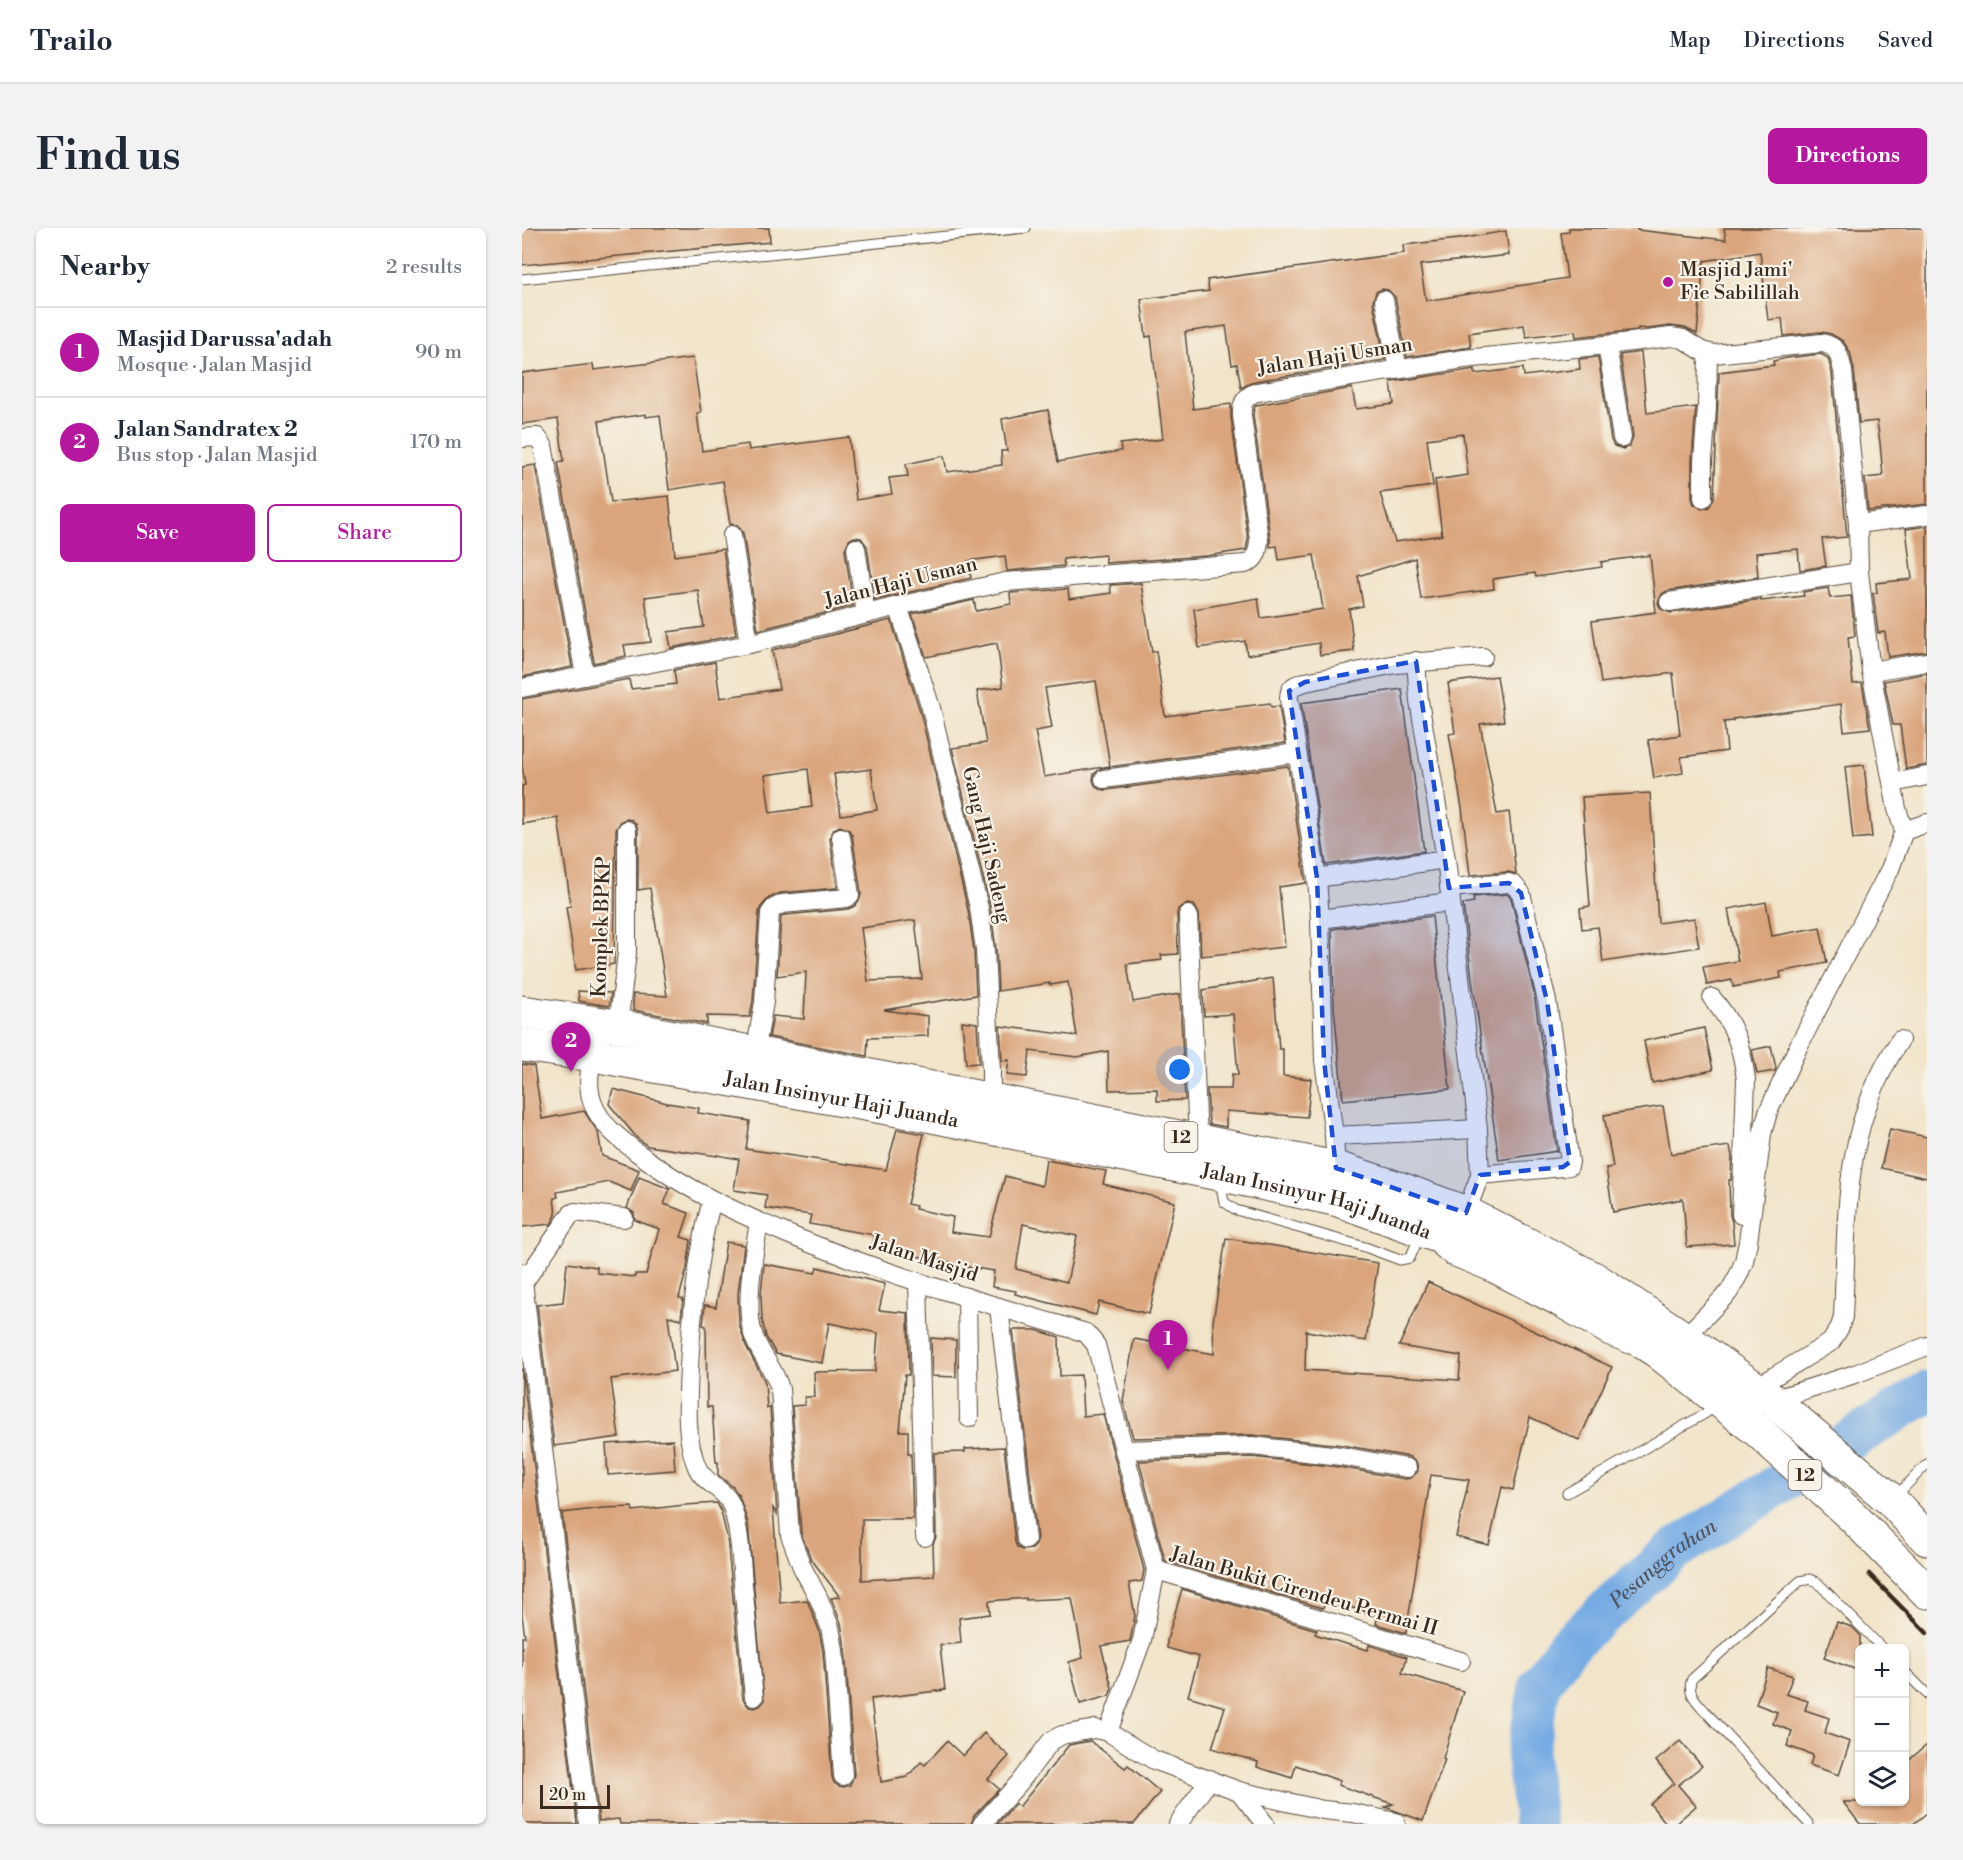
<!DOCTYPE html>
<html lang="en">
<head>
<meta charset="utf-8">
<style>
	body { margin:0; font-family:"Libre Bodoni",serif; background:#f2f2f3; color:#1f2937 }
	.controls { position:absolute; right:18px; bottom:18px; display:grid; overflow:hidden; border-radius:9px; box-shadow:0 2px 4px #0004 }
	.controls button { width:54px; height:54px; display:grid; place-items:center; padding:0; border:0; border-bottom:2px solid #e0e1e3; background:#fff; color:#1f2937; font:30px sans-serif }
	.scale { position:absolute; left:18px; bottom:15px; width:70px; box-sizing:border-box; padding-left:6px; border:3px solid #3b2a1e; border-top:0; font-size:16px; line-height:21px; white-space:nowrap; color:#3b2a1e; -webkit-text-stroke:4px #f7f3e8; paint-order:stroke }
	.you { position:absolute; left:658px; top:842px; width:21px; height:21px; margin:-15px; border:4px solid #fff; border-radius:50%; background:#1a73e8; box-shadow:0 0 0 9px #1a73e833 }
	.badge { display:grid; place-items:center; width:39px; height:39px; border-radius:50%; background:#b5179e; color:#fff; font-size:20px; font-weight:700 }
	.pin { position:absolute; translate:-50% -50px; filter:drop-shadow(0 2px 3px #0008) }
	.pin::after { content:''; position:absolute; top:32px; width:21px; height:18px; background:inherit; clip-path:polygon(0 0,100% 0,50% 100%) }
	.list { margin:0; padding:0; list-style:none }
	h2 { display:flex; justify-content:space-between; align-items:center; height:78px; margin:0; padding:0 24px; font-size:26px }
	h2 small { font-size:20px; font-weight:400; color:#747a83 }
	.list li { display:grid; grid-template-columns:39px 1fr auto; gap:18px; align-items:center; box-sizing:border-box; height:90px; padding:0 24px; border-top:2px solid #e0e1e3 }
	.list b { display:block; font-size:22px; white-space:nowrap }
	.list p { margin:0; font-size:20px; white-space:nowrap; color:#747a83 }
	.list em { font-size:20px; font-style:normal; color:#747a83 }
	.actions { display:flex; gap:12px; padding:18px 24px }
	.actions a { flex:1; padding:14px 0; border:2px solid #b5179e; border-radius:9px; text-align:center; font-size:21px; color:#b5179e }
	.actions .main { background:#b5179e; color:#fff }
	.icon { flex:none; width:33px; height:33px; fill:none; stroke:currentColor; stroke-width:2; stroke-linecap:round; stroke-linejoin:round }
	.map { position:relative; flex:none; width:1405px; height:1596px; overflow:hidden; border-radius:9px }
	header { display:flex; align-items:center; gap:36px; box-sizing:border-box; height:84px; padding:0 30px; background:#fff; border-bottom:2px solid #e0e1e3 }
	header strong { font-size:28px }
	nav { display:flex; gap:33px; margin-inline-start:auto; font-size:21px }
	.intro { display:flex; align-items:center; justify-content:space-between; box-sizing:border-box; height:144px; padding:0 36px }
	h1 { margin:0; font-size:42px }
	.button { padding:15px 27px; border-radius:9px; background:#b5179e; color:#fff; font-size:21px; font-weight:700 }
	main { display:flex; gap:36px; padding:0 36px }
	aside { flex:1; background:#fff; border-radius:9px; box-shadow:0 2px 4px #0004 }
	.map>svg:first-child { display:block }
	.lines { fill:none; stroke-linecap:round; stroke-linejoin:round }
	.river { stroke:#76abe4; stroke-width:42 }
	.building { fill:#daa57d; fill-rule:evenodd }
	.lane-casing { stroke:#564638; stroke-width:11 }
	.street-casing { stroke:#564638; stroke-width:20 }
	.highway-casing { stroke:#564638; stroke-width:35 }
	.lane { stroke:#fff; stroke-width:9 }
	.street { stroke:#fff; stroke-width:18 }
	.highway { stroke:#fff; stroke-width:33 }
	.rail { stroke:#3b2a1e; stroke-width:4.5 }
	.marked { fill:#1d4ed8; fill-opacity:0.2; stroke:#1d4ed8; stroke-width:4.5; stroke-dasharray:12 8; stroke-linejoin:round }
	.poi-dot { fill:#b5179e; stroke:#f7f3e8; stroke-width:2 }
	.labels { text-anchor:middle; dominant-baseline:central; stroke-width:4.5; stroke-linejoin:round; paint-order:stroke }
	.shield { fill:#f7f3e8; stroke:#73665b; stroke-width:1.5 }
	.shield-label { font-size:18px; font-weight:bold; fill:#3b2a1e }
	.poi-label { font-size:20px; fill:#3b2a1e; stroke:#f7f3e8; text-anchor:start }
	.street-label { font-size:20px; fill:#3b2a1e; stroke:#f7f3e8 }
	.water-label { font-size:21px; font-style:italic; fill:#505763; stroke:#f7f3e8 }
</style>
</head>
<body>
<header>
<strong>Trailo</strong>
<nav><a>Map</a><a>Directions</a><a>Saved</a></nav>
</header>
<div class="intro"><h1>Find us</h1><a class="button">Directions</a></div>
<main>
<aside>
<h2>Nearby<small>2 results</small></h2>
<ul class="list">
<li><span class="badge">1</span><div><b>Masjid Darussa'adah</b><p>Mosque · Jalan Masjid</p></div><em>90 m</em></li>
<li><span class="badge">2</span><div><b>Jalan Sandratex 2</b><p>Bus stop · Jalan Masjid</p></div><em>170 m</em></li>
</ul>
<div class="actions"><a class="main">Save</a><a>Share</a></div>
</aside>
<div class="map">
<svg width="1405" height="1596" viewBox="0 0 1405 1596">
	<rect width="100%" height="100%" fill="#f7f3e8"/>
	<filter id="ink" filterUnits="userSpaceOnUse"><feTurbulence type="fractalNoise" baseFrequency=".0167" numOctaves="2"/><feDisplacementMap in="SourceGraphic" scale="12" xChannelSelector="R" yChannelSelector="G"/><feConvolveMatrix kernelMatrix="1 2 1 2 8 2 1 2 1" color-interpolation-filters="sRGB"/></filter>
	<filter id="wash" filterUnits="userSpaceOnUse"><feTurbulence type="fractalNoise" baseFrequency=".008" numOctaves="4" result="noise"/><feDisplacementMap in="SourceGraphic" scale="24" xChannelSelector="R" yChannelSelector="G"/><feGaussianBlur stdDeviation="1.35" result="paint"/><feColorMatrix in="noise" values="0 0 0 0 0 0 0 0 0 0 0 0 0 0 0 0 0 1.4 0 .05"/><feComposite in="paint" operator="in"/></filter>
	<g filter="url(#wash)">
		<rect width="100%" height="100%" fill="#f1e4c9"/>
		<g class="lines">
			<path class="river" id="s1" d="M1013,1596l-8,-69 13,-71 28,-39 105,-94 254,-159"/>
		</g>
		<g id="blocks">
			<g class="building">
				<path d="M0,0h247l1,14 -248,23z"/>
				<path d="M1047,0h69l-1,2 89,10 -2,-12h203v276l-59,7 -3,-33 18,-2 -3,-33 -3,-22 -18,2 -5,-53 -4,-18 -7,-11 -12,-7 -10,-2 -37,4 -2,-18 -14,2 -8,-68 -56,9 -7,73 -12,-6 -15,-2 -22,3 -10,-1v2l-62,7 -1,-6 -49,6 -2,-12 -55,8 2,14 -64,10 -12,-60 -7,-7 -6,-1 -6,3 -3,10 12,58 -130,21 -14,7 -4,-24 -5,1 -6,-39 -41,6 8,77 38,-5v13l17,123 -2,10 -40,6 -100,7 -1,-8 -42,4 1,7 -57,5 -2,-15 -37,5 3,17 -96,22 -8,-54 -6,-8 -7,-1 -5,3 -4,9 8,57 -95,24 -15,-97 -6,-8 -7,-1 -7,-43 -54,9 -9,-75 -14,2v-3l-47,7 12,81 58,-6 6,60 48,-7 13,86 -65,13 -3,-16 36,-5 -6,-37 -53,7 6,45 -27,3 2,11 -32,7 -36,-201 6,-1 -6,-42 -36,5v-51l71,-9 1,6 99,-12 8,54 -4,1 5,38 46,-7 1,6 100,-13 7,63 36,-6 -3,-16 19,-2 -2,-12 38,-8 3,16 55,-7 -1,-14h6l-5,-32 46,-9 10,52 63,-11 -1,-7 43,-5 -12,-103 -5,1 -5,-38 68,-8 -2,-11 197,-27 -1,-8 56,-6 47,-8 3,24 -89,10 6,36 141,-23 -6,-45 8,-1z"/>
				<path d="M1119,124l6,61 49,-6 -4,53v38l2,6 8,5 7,-2 5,-9 5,-126 55,-7 -1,-4 14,-3 34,-4 7,4 4,15 15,164 -25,2 4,27 -26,4 -2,-21 -42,4 2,24 -91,14 -5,3 -4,9 3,6 10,4 90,-14v2l43,-5 -1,-4 25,-4 2,10 21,-2 4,40 -7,1 5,47 9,-1 8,45 -26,3 -3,-27 -108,15v2l-9,1 3,29 -46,6 2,16 -29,5 -6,-38 32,-5 -7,-62 -72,10 -9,-62 64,-9 -6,-57 -49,7 1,5 -66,10 -1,-4 -42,6 1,10 -73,10 -6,-41 -57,18 5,30 -14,3 5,42 -34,4 -1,-12 -72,12 -2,-14 -46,7 -5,-39 64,-11 3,20 62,-9 -9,-54 -35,5 -2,-14 -7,1v-9l-17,-123 1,-7 2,-3 96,-17 4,21 38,-5 -3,-22 84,-13v5l48,-6 1,8 56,-7 -1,-10 19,-2 13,83 3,6 9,3 7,-3 3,-10 -13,-81zM941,206l5,41 -33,5 7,55 -47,7 -15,-49 53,-7 -6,-47z"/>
				<path d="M13,237l37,202 -50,10v-210z"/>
				<path d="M1405,298v125l-39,6 -3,-25 -7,1 -5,-40h4l-1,-10 36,-4 -6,-50z"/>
				<path d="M619,355l11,69 4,-1 9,65 105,-13 1,4 8,-1 6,37 -183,25 -8,6 -1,6 2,5 4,4 7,1 182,-24 18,117 -27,4 6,60 -84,9 -2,-42 -5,-9 -7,-1 -9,5 -1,6 1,39 -17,1 1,5 -35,4 6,38 47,-8 5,106 -28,1v-12l-48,1 -1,-39 -31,6 -47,-6 -3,26 -20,-2 2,-15 -7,1 -2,-35 77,10 -9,-54 -18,3v-2l-52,8 -2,-42 -6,-43 -38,-158 34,-5 -9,-52 26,-4 -6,-44 -71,14 -14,-43 62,-14 2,11 35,-7 -1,-11 58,-4 1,10 42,-6 -1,-8zM574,453l14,85 -66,11 -9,-46 17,-3 -7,-40z"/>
				<path d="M369,392l29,91 48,199 6,41 2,44 -92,15 44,6v20l-60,2 -1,18 -98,-19 4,-21 31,3 2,-47 -29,4 4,-59 4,-2 63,-6 7,-3 5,-7 1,-6 -9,-58 -3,-5 -9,-4 -6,3 -4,9 7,50 -56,5 -12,5 -8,9 -2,5 -6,89 -3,16 -43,-1v8l-74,-14v-16l34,2 -17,-108 -12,2v-60l-2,-6 -4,-4 -6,-1 -5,2 -5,9 -2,134 -38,6 -10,-63 5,-1 -13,-88 -36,6v-38l3,-1 -3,-20v-66l107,-20 2,10 45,-5 -2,-14 41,-8 5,36 59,-9 -7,-39zM286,541l4,38 -42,6 -5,-38zM349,541l6,41 -36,5 -7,-41zM393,692l7,59 -54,2 -7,-53z"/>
				<path d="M1405,445v92l-21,4 -6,-44h-7l-9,-44z"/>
				<path d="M975,448l7,45 -24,3 17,90 12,-2 7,62 -8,-2 -38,3 -8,-67 -13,-74 6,-1 -7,-50z"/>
				<path d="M880,461l22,162 -98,14 -25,-162z"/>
				<path d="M1342,537l8,72 -19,2 -8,-72z"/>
				<path d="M1128,565l8,130 36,-5 5,29 -96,15 -5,-35 -16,2 -2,-21 10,-2 -8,-109z"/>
				<path d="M985,666l4,4 23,95 23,158 -58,9 -27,-181 -9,-75 11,-2 -1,-5z"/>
				<path d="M1244,674l6,34 48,-9 7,36 -47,9 1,6 -48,9 -1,-7 -25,5 -4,-18 35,-6 -10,-52z"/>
				<path d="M910,688l18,173 -107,11 -9,-92 -2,-79z"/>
				<path d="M751,750l6,71h4v27l28,3 -4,38 -81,-6v16l-17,-3 -2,-35h24l1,-15 6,1 -5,-61 -29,2 -1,-26z"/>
				<path d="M56,763l33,2 -2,13 -30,-5z"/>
				<path d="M440,793l15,2 2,40 -13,1z"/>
				<path d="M1182,800l9,42 -61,13 -8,-42z"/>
				<path d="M1249,818l5,22 -1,3 -18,3 -5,-24z"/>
				<path d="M0,836l12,2 8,53 42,-8 14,21 4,24 37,14 -8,21 -22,-9 -52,10 1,5 -4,1 2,17 -5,9 -29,3z"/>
				<path d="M91,861l54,14 32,5 -1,5 52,8 -4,28 140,21 11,-41 27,5 -17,70 9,2 -1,3 38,8 -2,15 38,5 16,-61 37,10 4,-26 60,11 -3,13 72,18 -26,112 -50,-12 -3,13 -81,-21 1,-3 -24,-4 2,-16 -45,-7 1,-2 -40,-7 1,-4 -38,-8 2,-8 -66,-11 2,-9 -46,-7 2,-13 -33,-5 5,-31 -22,-4v1l-69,-10 -11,-8 -28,-34zM501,996l54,12 -10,46 -51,-13z"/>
				<path d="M1141,878l8,48 59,-8 2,10 -1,24h-2l1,35 2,7 2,22 -47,3 -4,-48 -70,13 -7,-44 7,-1 -9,-52z"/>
				<path d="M1368,901l37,8v41l-46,-10z"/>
				<path d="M117,949l31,12 -6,15 25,9 -8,24 10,3 -4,28 -8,30 4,1 -2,20 -13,-3 7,55 -64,8 8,58 -65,9 -17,-141 26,-3 4,-39 30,4v6l38,4v-3h11l13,-45 -24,-9 -1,-7 -7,-5z"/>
				<path d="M704,1010l152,25 -12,78 -60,-10 -1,39 154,10 2,-24 -62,-10 29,-64 184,85 -33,73 -49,-23 -17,73 -11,-3 -13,58 -33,-8 13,-57 -38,-5 -25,158 -30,-9 2,-9 -53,-15 -2,8 -158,-47 -26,-100 113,-4 87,10 66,12 6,-1 7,-7 -1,-7 -7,-7 -68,-12 -90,-10 -119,3 -10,-37 11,-62 80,15 -1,-32z"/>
				<path d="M204,1014l18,3 -6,48 1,31 7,22 19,36 2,26 3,-1 7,107 -4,-6 7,95 27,-3 12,30 4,21 9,126 2,6 5,3 5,1 6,-2 4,-10 -9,-127 -4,-25 -10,-25 9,-1 -29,-38 -10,-26 -9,-127 13,-1v-8h10l-1,-25 61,-1 3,-38 -49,-10 -7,40 -46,-9 -10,-17 -4,-17 -1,-26 3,-30 51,9 2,-6 68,17 -6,26 29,3 1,62h-4l-5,56h8v23h3l2,65h-51v61l72,-4 -1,-32 3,-7 -2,-84 31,-1v-3l39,-2 11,95 2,5 5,3 10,-1 4,-4 1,-6 -24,-209h23l23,7 1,39 21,-1 2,41 20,-2 41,156 -2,11 -13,2 6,33 -5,25 -29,5 11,42 -3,8 -29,8 -11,-42 14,-4 -11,-60 -46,2v-2l-37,3 1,13 -31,4 2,25 -21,2 5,45 -74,9 10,83 26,-5 14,-15 4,3 22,-24 16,15 21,-23 25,23 -21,23 11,10 -25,27 -3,8h-351l-1,-5 -20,2 -37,-308 41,-5 29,-1 1,4 52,-6 32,-2 4,8 6,26 16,162 6,8 6,1 5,-2 4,-5 -16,-178 -9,-27 -6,-9 -15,-12v-13h-2l-4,-55h-5l-1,-81 -3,-1 2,-20 11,2z"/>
				<path d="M409,1110l25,2v37l-24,-1z"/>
				<path d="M0,1140l55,455 -1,1h-54v-187h3l-3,-22z"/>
				<path d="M151,1212l2,30 -67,5 -2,-31z"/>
				<path d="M660,1361l135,41 -2,4 24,8 29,8 1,-5 38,12 -5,16 61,18 -20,67 2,1 -22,62 -38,-14 8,-3 -55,-19 2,-4 -44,-16 -4,13 -35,-11 1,-5 -46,-14 13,-41 -37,-11 11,-39 -32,-9v-8z"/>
				<path d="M1315,1394l15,5 8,8v36l-36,-13z"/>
				<path d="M1246,1440l25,8 -7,18 22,7 -3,9 24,8 -4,15 25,9 -11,33 -29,-10 3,-10 -26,-9 5,-15 -19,-7 4,-12 -21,-8z"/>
				<path d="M568,1513l35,27 3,-3 32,27 -26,32h-137l18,-20 4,3 50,-62z"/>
				<path d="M1158,1513l22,25 -24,19 18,21 -21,18h-8l-17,-20 24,-21 -18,-22z"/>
				<path d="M1405,1517v68l-14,11h-53l-17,-22h62v-39z"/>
			</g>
		</g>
	</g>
	<g filter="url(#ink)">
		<use href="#blocks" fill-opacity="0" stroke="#564638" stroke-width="1.5"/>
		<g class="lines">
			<defs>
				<g id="lane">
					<path d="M0,51l504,-51"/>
					<path d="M698,953l4,21 12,8 129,37 35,13 10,-2 10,-23"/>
					<path d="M917,1019l-2,3 12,10 39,16 66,34 52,30 23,9"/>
					<path d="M1045,1265l139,-80 11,-9"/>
					<path d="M1373,1269l32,-33"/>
					<path d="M1382,1443l23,23"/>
					<path d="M1287,1596l-104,-113c-8,-9 -19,-19 -13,-32l108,-98 10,-2 7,3 65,66"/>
				</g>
				<g id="street">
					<path d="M862,72l14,69"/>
					<path d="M1085,117l15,93"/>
					<path d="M0,210l15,-1 6,8 42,231"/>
					<path d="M1181,270v-37l4,-53 1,-55"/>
					<path d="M210,307l17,109"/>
					<path d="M334,320l10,66"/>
					<path d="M1147,374l190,-30"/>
					<path d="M376,378l33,102 48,200 6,42 6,121v29"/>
					<path d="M894,433l3,40 27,158 32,270 2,46 -14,38"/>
					<path d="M1349,443l56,-9"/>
					<path d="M0,460l227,-44 149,-38 107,-24 240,-18c12,-4 13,-13 14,-24l-17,-124c-1,-13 3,-20 15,-24l207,-33 143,-14 64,-8 12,2 19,12 12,3 108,-11c18,4 17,13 21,28l15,153 69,-9"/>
					<path d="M582,551l193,-26"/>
					<path d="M1371,555l34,-7"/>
					<path d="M1382,603l23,-8"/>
					<path d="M795,650l129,-19"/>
					<path d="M927,660l60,-5 5,2 7,8 26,108 23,161 -1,4 -6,1 -83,8"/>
					<path d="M666,687l10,225"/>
					<path d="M798,691l130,-17"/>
					<path d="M1190,770c22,26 30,48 34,82l-5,135"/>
					<path d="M96,798l9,-73v-123"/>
					<path d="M233,826l9,-52 6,-89 4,-5 8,-4 65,-6 3,-3 -9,-58"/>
					<path d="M71,827c-4,15 -6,33 0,49 9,22 27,35 45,49 47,36 93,57 147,80 98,41 200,70 301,100l10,12 60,225"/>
					<path d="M812,908l144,-7"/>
					<path d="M814,940l-2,-32 -10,-76 -4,-141 -3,-41 -28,-179c0,-12 5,-14 16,-17l91,-18 87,-7"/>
					<path d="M190,972c-15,55 -20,111 -23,167 -1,32 -5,69 8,100 7,17 29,22 35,40 8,23 9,53 11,77 4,38 7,76 11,113"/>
					<path d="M237,994c-5,30 -15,83 -6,112 6,20 22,35 27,55l10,146 12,32 17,32 11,28 4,23 9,126"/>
					<path d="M0,1045l66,551"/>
					<path d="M2,1054l47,-68 4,-2 49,6"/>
					<path d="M396,1054l7,255"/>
					<path d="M445,1069l2,121"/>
					<path d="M477,1079l27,233"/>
					<path d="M1162,1110l45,-46 10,-18 5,-13 4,-19 14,-108 6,-22 31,-67 91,-176 14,-38 -7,-22 -26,-138 -12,-99 -1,-48"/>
					<path d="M1233,1160l76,-46 9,-15 3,-10c5,-102 -2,-188 57,-277"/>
					<path d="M1250,1172l83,-26 72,-28"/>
					<path d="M602,1222l128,-4 89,10 66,12"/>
					<path d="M586,1504l34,-92 14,-70 305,91"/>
					<path d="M717,1563l26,33"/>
					<path d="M460,1596l37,-41 32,-42 11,-6 33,-6 13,3 46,28 85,31 84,19 30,3 43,9"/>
					<path d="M656,1596l32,-45"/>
				</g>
				<g id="highway">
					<path d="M0,784l96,14 718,142 65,21 65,24 129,66 89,59 88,62 119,100 36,39"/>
					<path id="s2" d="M0,817l71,10 339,61 287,58 119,26 105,38 74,33 70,35 71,46 100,79 95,86 74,75"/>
				</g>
			</defs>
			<use href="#lane" class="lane-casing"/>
			<use href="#street" class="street-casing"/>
			<use href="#highway" class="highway-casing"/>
			<use href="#lane" class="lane"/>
			<use href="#street" class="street"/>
			<use href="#highway" class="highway"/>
			<path class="rail" d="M1347,1346l58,59"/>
		</g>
	</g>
	<path class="marked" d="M894,433l33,227 60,-5 12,10 26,108 23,161 -7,5 -83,8 -14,38 -130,-45 -12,-108 -7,-182 -28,-187 16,-9z"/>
	<circle class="poi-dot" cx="1146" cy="54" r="6"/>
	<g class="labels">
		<g class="shield">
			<rect x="642.5" y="894" width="33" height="30" rx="4.5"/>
			<rect x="1266.5" y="1232" width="33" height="30" rx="4.5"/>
		</g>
		<g class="shield-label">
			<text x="659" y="909">12</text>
			<text x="1283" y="1247">12</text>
		</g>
		<g class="poi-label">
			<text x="1158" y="42">Masjid Jami'<tspan x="1158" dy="23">Fie Sabilillah</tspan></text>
		</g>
		<g class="street-label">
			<text transform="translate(813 129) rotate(-9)">Jalan Haji Usman</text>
			<text transform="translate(379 355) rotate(-14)">Jalan Haji Usman</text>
			<text transform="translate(464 617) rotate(77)">Gang Haji Sadeng</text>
			<text transform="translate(80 699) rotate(-88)">Komplek BPKP</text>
			<text stroke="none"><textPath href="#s2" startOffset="324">Jalan Insinyur Haji Juanda</textPath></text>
			<text stroke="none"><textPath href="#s2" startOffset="810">Jalan Insinyur Haji Juanda</textPath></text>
			<text transform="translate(402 1031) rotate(18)">Jalan Masjid</text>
			<text transform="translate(782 1364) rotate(16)">Jalan Bukit Cirendeu Permai II</text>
		</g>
		<g class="water-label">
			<text stroke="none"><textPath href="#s1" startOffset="315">Pesanggrahan</textPath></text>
		</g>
	</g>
</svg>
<div class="controls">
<button>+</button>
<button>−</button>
<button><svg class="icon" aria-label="layers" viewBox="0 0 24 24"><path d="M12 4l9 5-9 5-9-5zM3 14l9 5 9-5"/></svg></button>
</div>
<div class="scale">20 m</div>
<div class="you"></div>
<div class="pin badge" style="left:646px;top:1142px">1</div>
<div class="pin badge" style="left:49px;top:844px">2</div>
</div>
</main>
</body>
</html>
